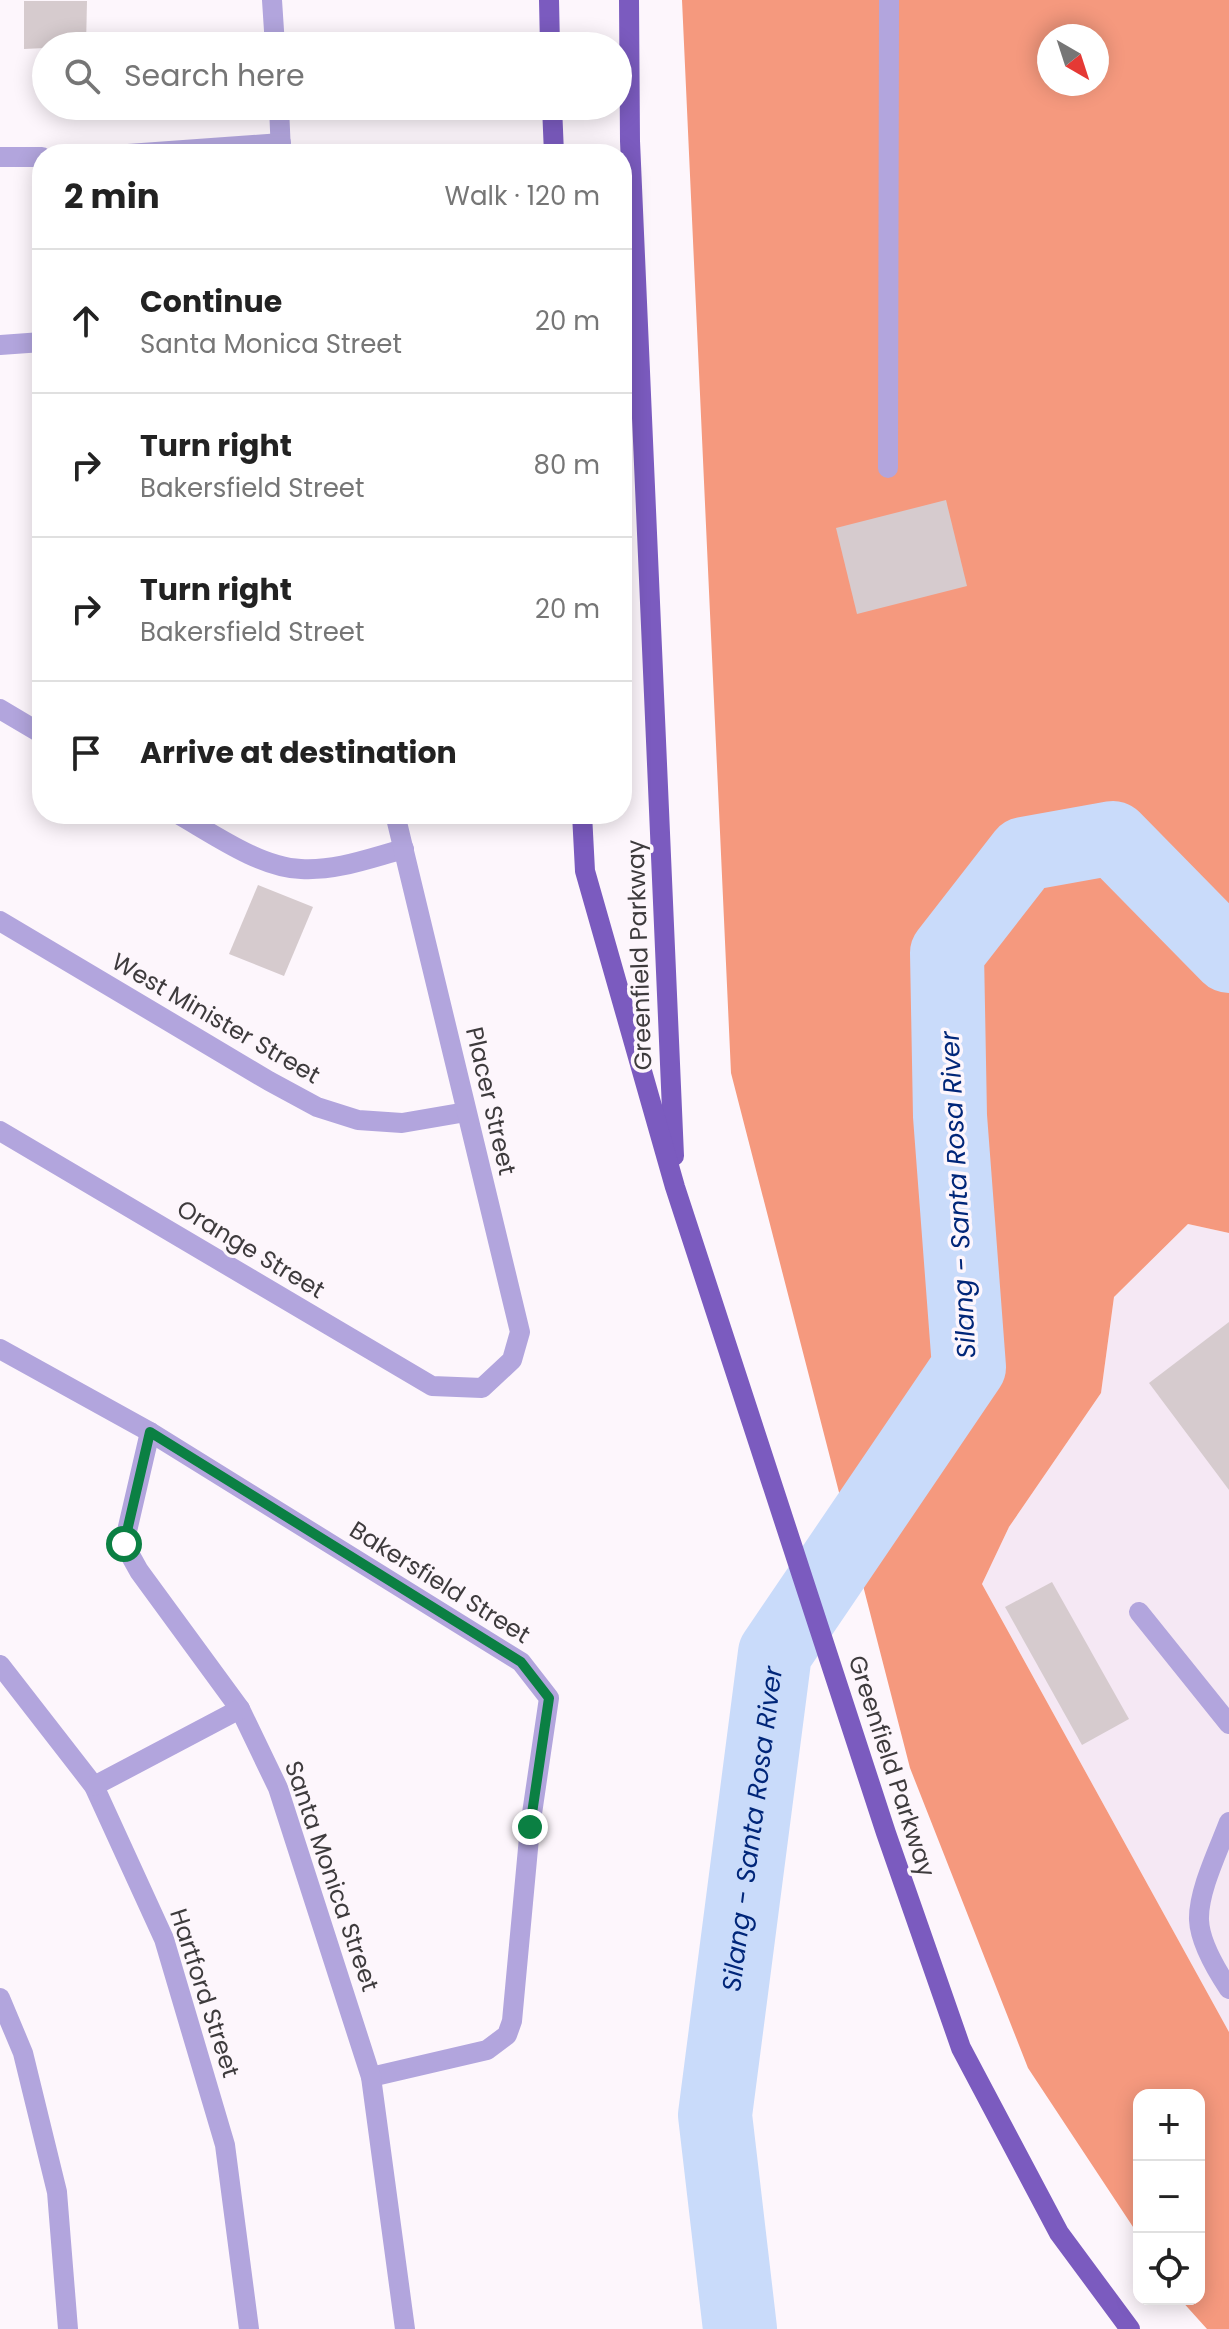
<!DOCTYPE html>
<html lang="en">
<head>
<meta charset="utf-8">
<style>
	body { margin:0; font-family:Poppins,sans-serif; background:#f6f6f6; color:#222 }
	.controls { position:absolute; right:24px; bottom:24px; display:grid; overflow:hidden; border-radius:16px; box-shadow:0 4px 20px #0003 }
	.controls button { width:72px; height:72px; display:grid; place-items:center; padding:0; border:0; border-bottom:2px solid #e0e0e0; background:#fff; color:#222; font:40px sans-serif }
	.compass { position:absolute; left:1037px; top:24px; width:72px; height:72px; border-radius:50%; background:#fff; box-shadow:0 4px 20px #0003; rotate:141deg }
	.stop { position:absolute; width:24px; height:24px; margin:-18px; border:6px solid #0b8043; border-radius:50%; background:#fff }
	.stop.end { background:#0b8043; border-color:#fff; box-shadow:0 2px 8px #0008 }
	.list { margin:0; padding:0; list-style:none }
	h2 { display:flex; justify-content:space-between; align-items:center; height:104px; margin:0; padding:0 32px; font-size:34px }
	h2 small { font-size:26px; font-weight:400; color:#767676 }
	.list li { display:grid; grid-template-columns:52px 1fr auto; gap:24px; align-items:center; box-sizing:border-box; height:144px; padding:0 32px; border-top:2px solid #e0e0e0 }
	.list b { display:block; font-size:30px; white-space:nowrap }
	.list p { margin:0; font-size:26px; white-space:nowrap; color:#767676 }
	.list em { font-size:26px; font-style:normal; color:#767676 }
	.icon { flex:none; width:44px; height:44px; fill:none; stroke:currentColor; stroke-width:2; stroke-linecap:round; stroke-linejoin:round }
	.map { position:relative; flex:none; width:1229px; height:2329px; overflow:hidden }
	.search { position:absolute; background:#fff; box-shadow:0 4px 20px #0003; left:32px; top:32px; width:600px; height:88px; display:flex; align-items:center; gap:20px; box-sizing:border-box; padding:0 28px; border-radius:44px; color:#767676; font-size:30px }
	.panel { position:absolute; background:#fff; box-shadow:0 4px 20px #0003; left:32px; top:144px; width:600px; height:680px; border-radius:32px }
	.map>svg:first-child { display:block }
	.built { fill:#f5e8f4 }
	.forest { fill:#f5997e; fill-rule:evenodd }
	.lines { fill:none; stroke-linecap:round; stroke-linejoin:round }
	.river { stroke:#c9dbfa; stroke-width:74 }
	.building { fill:#d6cbce }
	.minor { stroke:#b2a5dd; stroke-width:20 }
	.major { stroke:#7b5bbf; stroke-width:20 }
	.route { stroke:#0b8043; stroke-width:10 }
	.labels { text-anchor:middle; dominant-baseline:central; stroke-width:7; stroke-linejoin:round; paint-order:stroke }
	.street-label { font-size:24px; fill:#3e3b3d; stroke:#fdf6fc }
	.water-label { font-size:26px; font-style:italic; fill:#002679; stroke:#fdf6fc }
</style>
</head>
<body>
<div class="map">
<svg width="1229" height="2329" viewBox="0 0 1229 2329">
	<rect width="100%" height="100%" fill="#fdf6fc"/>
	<path class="built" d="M1188,1224l41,9v799l-247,-448 27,-57 92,-134 13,-96z"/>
	<path class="forest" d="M682,0h547v1233l-41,-9 -74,73 -13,96 -92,134 -27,57 247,448v297h-22l-27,-30h19v-204h-60v141l-111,-168 -118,-300 -179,-695zM1049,36h48v48h-48z"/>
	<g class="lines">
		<path class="river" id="s1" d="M740,2329l-25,-214 60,-462 194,-286 -19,-251 -3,-163 77,-99 89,-16 116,118"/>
	</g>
	<g class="building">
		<path d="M24,1h63l-1,45 -62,3z"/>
		<path d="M946,500l21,86 -110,28 -21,-86z"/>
		<path d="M258,885l55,22 -29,69 -55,-22z"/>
		<path d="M1229,1322v168l-80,-107z"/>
		<path d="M1052,1582l77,137 -47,26 -77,-138z"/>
	</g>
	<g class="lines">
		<g class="minor">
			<path d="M272,0l3,46"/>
			<path d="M279,106l2,48"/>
			<path d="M128,154l153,-11"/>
			<path d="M0,157h42"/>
			<path d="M0,345l42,-3"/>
			<path d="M888,468l1,-468"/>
			<path d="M0,709l42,25"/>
			<path d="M178,814c35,20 83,54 123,55 36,2 69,-11 103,-20"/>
			<path d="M0,921l269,160 48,26 41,13 44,3 64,-11"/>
			<path d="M0,1131l432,255 50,2 30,-28 8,-28 -125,-518"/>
			<path d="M0,1349l150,83 371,230 28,36 -19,129 -18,194 -5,14 -20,15 -116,27"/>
			<path d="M150,1432l-26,112 15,27 101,138 38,79 93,289 34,252"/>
			<path d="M1139,1612l90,112"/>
			<path d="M0,1665l94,121 70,153 61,206 24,184"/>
			<path d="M94,1786l146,-77"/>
			<path d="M1229,1822c-10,27 -31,69 -30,98 1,22 18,51 30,69"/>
			<path d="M0,1998l23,55 34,139 11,137"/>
		</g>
		<g class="major">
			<path d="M549,0l1,46"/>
			<path d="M629,0l1,141 44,1015"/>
			<path d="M552,106l2,48"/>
			<path d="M582,814l3,57 90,316 211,646 75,215 98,185 71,96"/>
		</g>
	</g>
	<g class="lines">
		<path class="route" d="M124,1544l26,-112 371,230 28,36 -19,129"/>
	</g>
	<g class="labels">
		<g class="street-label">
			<text transform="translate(639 955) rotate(-92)">Greenfield Parkway</text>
			<text transform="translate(216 1018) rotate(30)">West Minister Street</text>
			<text transform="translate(491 1101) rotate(77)">Placer Street</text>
			<text transform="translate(251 1249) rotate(31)">Orange Street</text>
			<text transform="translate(440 1582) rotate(32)">Bakersfield Street</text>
			<text transform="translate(892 1766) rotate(72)">Greenfield Parkway</text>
			<text transform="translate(332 1876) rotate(71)">Santa Monica Street</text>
			<text transform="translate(205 1993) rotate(72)">Hartford Street</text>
		</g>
		<g class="water-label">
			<text transform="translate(958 1195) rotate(-93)">Silang - Santa Rosa River</text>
			<text stroke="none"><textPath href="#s1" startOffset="504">Silang - Santa Rosa River</textPath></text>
		</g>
	</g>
</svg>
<div class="controls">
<button>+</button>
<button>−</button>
<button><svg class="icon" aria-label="locate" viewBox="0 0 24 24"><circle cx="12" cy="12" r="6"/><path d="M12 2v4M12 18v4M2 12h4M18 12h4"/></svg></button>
</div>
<svg class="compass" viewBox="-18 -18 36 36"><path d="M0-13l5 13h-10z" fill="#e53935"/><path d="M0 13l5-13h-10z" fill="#767676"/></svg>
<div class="stop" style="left:124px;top:1544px"></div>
<div class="stop end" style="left:530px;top:1827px"></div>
<div class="search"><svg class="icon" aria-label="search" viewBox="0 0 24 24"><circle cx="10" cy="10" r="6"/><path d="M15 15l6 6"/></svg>Search here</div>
<section class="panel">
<h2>2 min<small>Walk · 120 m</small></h2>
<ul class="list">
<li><svg class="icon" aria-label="ahead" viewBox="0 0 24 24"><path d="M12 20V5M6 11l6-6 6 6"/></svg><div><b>Continue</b><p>Santa Monica Street</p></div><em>20 m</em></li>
<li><svg class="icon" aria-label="right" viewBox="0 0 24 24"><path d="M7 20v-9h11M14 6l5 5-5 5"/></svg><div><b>Turn right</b><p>Bakersfield Street</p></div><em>80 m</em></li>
<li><svg class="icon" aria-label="right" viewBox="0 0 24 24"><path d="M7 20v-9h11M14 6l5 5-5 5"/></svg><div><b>Turn right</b><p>Bakersfield Street</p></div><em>20 m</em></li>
<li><svg class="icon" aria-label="arrive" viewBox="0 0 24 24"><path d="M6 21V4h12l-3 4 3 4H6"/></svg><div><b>Arrive at destination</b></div></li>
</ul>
</section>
</div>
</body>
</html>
